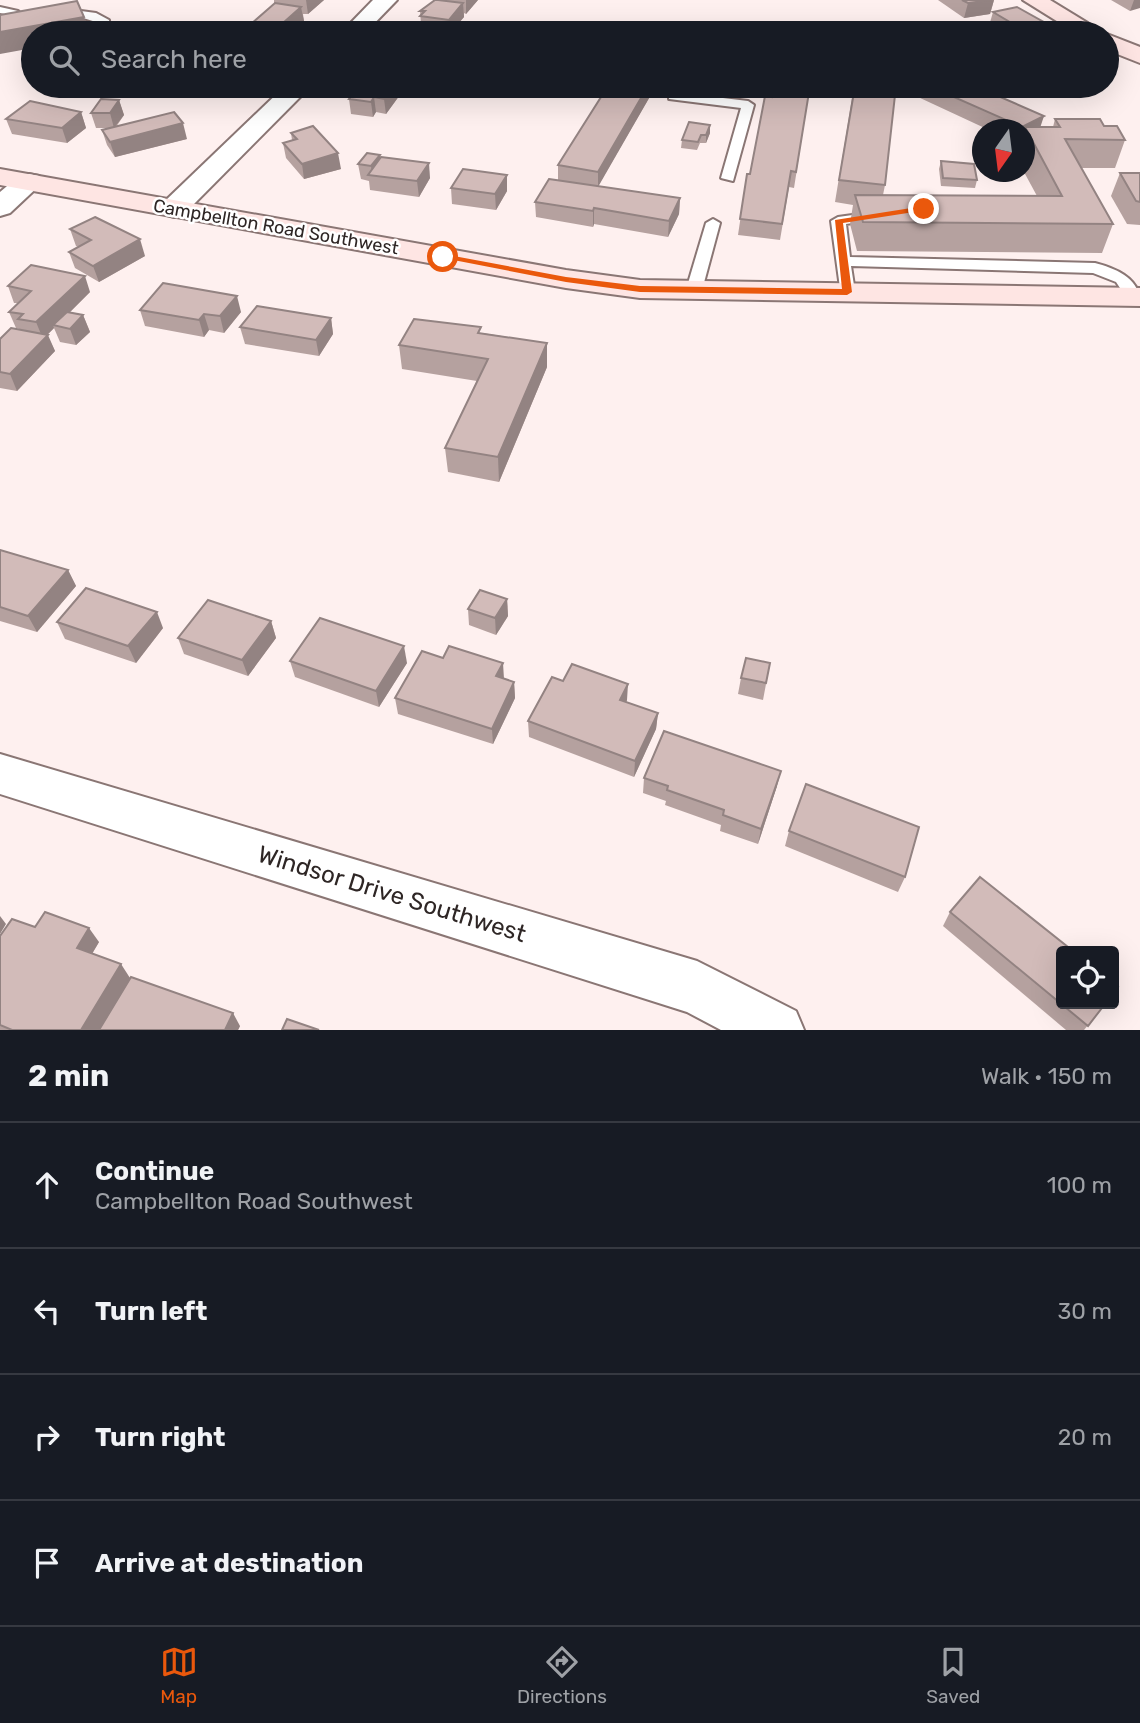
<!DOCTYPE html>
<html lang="en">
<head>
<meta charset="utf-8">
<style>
	body { margin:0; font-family:Rubik,sans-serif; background:#242831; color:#f1f3f6 }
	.controls { position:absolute; right:21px; bottom:21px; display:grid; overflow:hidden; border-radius:7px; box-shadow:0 7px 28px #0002 }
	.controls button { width:63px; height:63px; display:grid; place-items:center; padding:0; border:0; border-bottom:2px solid #363941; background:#171b24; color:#f1f3f6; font:35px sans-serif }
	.compass { position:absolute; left:972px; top:119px; width:63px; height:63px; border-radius:50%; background:#171b24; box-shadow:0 7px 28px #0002; rotate:194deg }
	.stop { position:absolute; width:21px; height:21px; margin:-16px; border:5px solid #ea580c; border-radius:50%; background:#fff }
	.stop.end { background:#ea580c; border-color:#fff; box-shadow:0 2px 7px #0008 }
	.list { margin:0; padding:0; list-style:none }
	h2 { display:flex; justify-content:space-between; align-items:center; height:91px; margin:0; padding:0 28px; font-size:30px }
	h2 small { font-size:23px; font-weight:400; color:#9ea1a6 }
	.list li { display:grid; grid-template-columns:46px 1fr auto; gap:21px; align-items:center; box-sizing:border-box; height:126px; padding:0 28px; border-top:2px solid #363941 }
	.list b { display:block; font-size:26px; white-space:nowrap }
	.list p { margin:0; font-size:23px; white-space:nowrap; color:#9ea1a6 }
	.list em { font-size:23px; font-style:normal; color:#9ea1a6 }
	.icon { flex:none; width:38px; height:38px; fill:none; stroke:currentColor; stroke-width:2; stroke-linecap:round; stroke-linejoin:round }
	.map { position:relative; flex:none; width:1140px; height:1030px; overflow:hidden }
	.search { position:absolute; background:#171b24; box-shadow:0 7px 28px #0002; left:21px; right:21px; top:21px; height:77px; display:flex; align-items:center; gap:18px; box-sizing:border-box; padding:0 24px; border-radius:38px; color:#9ea1a6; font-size:26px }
	.sheet { height:595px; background:#171b24 }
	nav { display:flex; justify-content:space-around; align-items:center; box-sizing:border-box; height:98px; border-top:2px solid #363941; background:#171b24; font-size:19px; color:#9ea1a6 }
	nav a { display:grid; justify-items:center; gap:4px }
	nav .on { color:#ea580c }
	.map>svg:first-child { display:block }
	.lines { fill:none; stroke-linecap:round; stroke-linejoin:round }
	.lane-casing { stroke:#8a7674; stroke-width:4 }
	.street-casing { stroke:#8a7674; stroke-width:4 }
	.secondary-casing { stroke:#8a7674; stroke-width:4 }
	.lane { fill:#fff; fill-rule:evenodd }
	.street { fill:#fff; fill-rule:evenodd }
	.secondary { fill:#fee5e3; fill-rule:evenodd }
	.wall { fill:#b5a19f }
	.shaded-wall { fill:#938382 }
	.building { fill:#d2bbb9; stroke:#938382; stroke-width:2 }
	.route { fill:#ea580c }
	.labels { text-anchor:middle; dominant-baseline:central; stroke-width:5; stroke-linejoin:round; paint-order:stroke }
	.far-street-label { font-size:18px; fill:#2e2625; stroke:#fff }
	.near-street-label { font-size:24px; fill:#2e2625; stroke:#fff }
</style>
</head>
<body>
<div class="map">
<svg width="1140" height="1030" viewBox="0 0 1140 1030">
	<rect width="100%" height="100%" fill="#fef0ef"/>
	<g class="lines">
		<defs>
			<g id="lane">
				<path d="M0,7l18,4 2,2 -6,3 -14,-3z"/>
				<path d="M81,11l15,2 13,7 1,13h-12l1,-10 -22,-7 -2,-2z"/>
				<path d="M673,92l75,9 6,4 -21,76 -12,-3 20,-70 -72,-9v-6z"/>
				<path d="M874,212l7,4 -2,3 -33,5 4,33 245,6c19,5 43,14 45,37h-12l-12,-18 -23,-9 -242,-7 4,26 -2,3h-12l-10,-74 7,-4z"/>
				<path d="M713,219l7,4 -18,67 -8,5 -6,-2 -2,-3 20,-67z"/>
			</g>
			<g id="street">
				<path d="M373,0h24l-32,33h-24z"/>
				<path d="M285,86h26l-127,128 -10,3 -10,-3 -4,-6 4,-6z"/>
				<path d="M29,174l10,2 4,6 -33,31 -10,3v-24l19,-16z"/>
				<path d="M0,754l697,207 99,50 8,19h-83l-34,-18 -687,-218z"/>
			</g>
			<g id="secondary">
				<path d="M1023,0h27l54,33h-28z"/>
				<path d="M1107,34l33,13v16l-33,-13z"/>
				<path d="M0,169l566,101 74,10 500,8v18l-500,-8 -74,-10 -566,-103z"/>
			</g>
		</defs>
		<use href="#lane" class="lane-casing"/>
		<use href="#street" class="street-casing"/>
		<use href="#secondary" class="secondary-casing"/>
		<use href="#lane" class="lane"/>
		<use href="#street" class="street"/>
		<use href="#secondary" class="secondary"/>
	</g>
	<g class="wall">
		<path d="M274,0h50l-16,14h-5l1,7 -14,12h-45l7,-5 -1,-4 23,-20z"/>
		<path d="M441,0h37l-12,14 -2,-1v4l-14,16h-13l-16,-9 -1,-13z"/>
		<path d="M938,0h56l-4,14 -26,4z"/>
		<path d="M1111,0h29l-10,11z"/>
		<path d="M993,12l53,21h-44l-13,-7z"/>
		<path d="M494,24l1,9h-14v-7z"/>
		<path d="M200,86h33l-5,4z"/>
		<path d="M360,86h42v6l-16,22 -10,-2 -3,5 -22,-3 -2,-15z"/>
		<path d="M656,86l-58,100 82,12 -1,16 -11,23 -74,-13 -1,3 -57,-10 -1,-15 23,-21v-16z"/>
		<path d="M810,86l-16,102 -5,-1 -9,53 -42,-5 9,-61h3l22,-77z"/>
		<path d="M854,86l31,99 -2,10 154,1 -13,-24 1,-42h-36l-71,-33 2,-11h55l65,41h13l2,-8 49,7 21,14 -10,28h-34l32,56 -11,29 -245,-2 -7,-27 3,-19 -18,-3z"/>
		<path d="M119,100l5,15 -8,12 71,12 -72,18 -8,-12 -5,-15 8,-2h-14l-5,-15z"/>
		<path d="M81,112l5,16 -19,15 -55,-9 -6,-15z"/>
		<path d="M710,125v8l-4,10h-6l-3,7 -16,-2 1,-8z"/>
		<path d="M291,133l50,36 -37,10 -18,-21 -3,-15 9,-3z"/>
		<path d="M380,158l50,20 -11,19 -49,-7 -1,-9 -8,-2 -3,-15z"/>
		<path d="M941,161l36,19 -2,8 -34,-2 -2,-17z"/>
		<path d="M1120,173h20v52l-13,-1 -16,-28z"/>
		<path d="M451,188l56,3 -11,19 -44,-6z"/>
		<path d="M70,229l75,27 -46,26 -24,-14 -6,-16 10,-5 -3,-1z"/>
		<path d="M8,286l82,6 -20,20 13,3 7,17 -14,13 -16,-3 -6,-14 -7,7 8,16 -38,40 -17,-3v-49l23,-9 -7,-2 -7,-16 9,-9h-4z"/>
		<path d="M140,310l101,2 -17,21 -15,-3 -5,7 -59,-11z"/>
		<path d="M331,318l2,16 -14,22 -74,-12 -5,-17z"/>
		<path d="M482,333l65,10v24l-48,115 -51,-10 -3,-24 32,-67 -75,-12 -3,-24z"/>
		<path d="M0,550l68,20 8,16 -39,46 -37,-11z"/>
		<path d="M507,599l1,17 -12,19 -27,-10 -1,-16z"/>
		<path d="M271,621l5,17 -28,38 -64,-22 -6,-16z"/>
		<path d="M57,622l106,6 -27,35 -71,-24z"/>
		<path d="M290,661l117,2 -28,44 -84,-30z"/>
		<path d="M770,663l-7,37 -25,-6 3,-16z"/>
		<path d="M504,679l10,3 1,16 -22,46 -95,-30 -3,-16z"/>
		<path d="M563,681l64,19 -1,2 32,11 -2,16 -22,48 -105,-40 -1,-16z"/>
		<path d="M644,778l133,8 -19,58 -38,-13 1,-6 -56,-20 1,-4 -23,-8z"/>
		<path d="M789,831l116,46 -7,15 -113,-46z"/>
		<path d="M950,912l155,92 -21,26h-18l-123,-104z"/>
		<path d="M0,936l99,6 -7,12 38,24 -31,52 141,-4 -2,4h-238z"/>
	</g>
	<g class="shaded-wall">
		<path d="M306,0h18l-16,14z"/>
		<path d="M466,0h12l-12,14z"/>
		<path d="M994,0l-4,14 -26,4 4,-15z"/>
		<path d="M1134,0h6v8l-10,3z"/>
		<path d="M463,3l1,14 -14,16 -1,-13z"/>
		<path d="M301,7l3,14 -14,12h-5l-2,-10z"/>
		<path d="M84,17l5,16h-56v15l-33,6v-22z"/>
		<path d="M276,22l2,11h-11l4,-4v-2z"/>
		<path d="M494,24l1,9h-3l-1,-5z"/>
		<path d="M136,25l2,7 -2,1h-11z"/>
		<path d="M1049,25l-3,8h-22l1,-2z"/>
		<path d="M442,26l1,7h-6z"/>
		<path d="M1111,54l-4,11v-10z"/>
		<path d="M394,86h8v6l-16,22 -2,-15z"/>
		<path d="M648,86h8l-58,101v-15z"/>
		<path d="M374,97l2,15 -3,5 -2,-15z"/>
		<path d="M119,100l5,15 -10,13 -4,-15z"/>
		<path d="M81,112l5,16 -19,15 -5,-15z"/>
		<path d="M1044,116l-5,15 -14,-4 -1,3h-2v-3z"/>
		<path d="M183,123l4,16 -72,18 -5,-15z"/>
		<path d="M710,125v8l-4,10v-8z"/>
		<path d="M338,153l3,16 -37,10 -2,-15z"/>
		<path d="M380,155l2,16 -10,4 -1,-9z"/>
		<path d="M429,163l1,15 -11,19 -2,-16z"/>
		<path d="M507,175v16l-11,19 -1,-16z"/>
		<path d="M680,198l-1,16 -11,23 1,-16z"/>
		<path d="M594,208v16l-1,3v-16z"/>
		<path d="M140,239l5,17 -46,26 -6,-16z"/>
		<path d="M85,276l5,16 -34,34 -3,-1 1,3 -11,11 -7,-17z"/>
		<path d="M237,296l4,16 -17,21 -4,-17z"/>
		<path d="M204,314l5,16 -5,7 -5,-17z"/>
		<path d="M83,315l7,17 -14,13 -6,-16z"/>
		<path d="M331,318l2,16 -14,22 -3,-16z"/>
		<path d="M48,335l7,16 -38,40 -7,-17z"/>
		<path d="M547,343v24l-48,115 -1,-25z"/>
		<path d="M68,570l8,16 -39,46 -9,-16z"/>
		<path d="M507,599l1,17 -12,19 -1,-17z"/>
		<path d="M157,612l6,16 -27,35 -8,-17z"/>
		<path d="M271,621l5,17 -28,38 -6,-16z"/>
		<path d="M404,646l3,17 -28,44 -3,-16z"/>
		<path d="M503,663l1,16 -8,-3z"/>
		<path d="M514,682l1,16 -22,46 -1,-15z"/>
		<path d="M628,684l-1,16 -8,16 1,-16z"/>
		<path d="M658,713l-2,16 -22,48 1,-16z"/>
		<path d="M781,771l-4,15 -19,58 3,-15z"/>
		<path d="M0,916l6,8 -6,10z"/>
		<path d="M89,928l10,14 -12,20 -10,-14z"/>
		<path d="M121,964l9,14 -31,52h-18z"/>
		<path d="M233,1013l7,13 -2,4h-13z"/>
	</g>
	<g class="building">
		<path d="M435,0h3l25,3 -14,17 -29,-4 5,-5h-5z"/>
		<path d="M962,0h30l-24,3z"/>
		<path d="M77,1l7,16 -84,15v-17z"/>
		<path d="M275,3l26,4 -18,16 -7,-1 -5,5 -20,-3z"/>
		<path d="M1017,7l32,18 -24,6 -32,-19z"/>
		<path d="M412,22l30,4 -5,7h-35z"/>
		<path d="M484,22l10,2 -3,4 -10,-2z"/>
		<path d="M123,23l13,2 -11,8h-15z"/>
		<path d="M255,26l17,3 -5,4h4h-26z"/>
		<path d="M676,29l29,4h-31z"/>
		<path d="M360,86h34l-10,13 -10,-2 -3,5 -22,-3z"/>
		<path d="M608,86h40l-50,86 -40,-7z"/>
		<path d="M774,86h36l-14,86 -5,-1 -9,53 -42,-5 7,-45h3l15,-78 7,1z"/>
		<path d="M855,86h41l-11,99 -46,-5z"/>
		<path d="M929,86h46l69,30 -22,11z"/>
		<path d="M101,99l18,1 -9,13h-19z"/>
		<path d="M30,101l51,11 -19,16 -56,-9z"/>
		<path d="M174,112l9,11 -73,19 -8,-12z"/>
		<path d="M1055,119h45l4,7h13l8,14 -60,-1 48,85 -250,-2 -8,-27 207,1 -37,-69h35z"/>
		<path d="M689,122l21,3 -4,10h-5l-3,7 -16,-2z"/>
		<path d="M313,126l25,27 -36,11 -19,-21 14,-4 -6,-6z"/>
		<path d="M367,153l13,2 -9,11 -13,-2z"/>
		<path d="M381,157l48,6 -12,18 -49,-6z"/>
		<path d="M941,161l33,3 3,16 -34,-2z"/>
		<path d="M463,169l44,6 -12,19 -44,-6z"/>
		<path d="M1120,173h20v29l-4,-1z"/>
		<path d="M549,179l131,19 -11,23 -75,-13 -1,3 -58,-9z"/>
		<path d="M95,217l45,22 -47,27 -24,-14 22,-12 -21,-11z"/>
		<path d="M31,265l54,11 -49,46 -18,-3 5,-5 -14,-2 22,-21 -23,-5z"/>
		<path d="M163,283l74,13 -17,20 -16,-2 -5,6 -59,-10z"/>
		<path d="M257,306l74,12 -15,22 -76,-13z"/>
		<path d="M67,312l16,3 -13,14 -17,-4z"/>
		<path d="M414,319l67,8 -3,6 69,10 -49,114 -53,-9 43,-89 -89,-14z"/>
		<path d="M11,328l37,7 -38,39 -10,-2v-33z"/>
		<path d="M0,550l68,20 -40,46 -28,-9z"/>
		<path d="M86,588l71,24 -29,34 -71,-24z"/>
		<path d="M480,590l27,9 -12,19 -27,-9z"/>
		<path d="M208,600l63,21 -29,39 -64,-22z"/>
		<path d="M320,618l84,28 -28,45 -86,-30z"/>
		<path d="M449,646l54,17 -7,13 18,6 -22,47 -97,-31 27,-47 21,7z"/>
		<path d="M746,658l24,5 -4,20 -25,-5z"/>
		<path d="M572,664l56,20 -8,16 38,13 -23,48 -107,-40 24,-44 11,4z"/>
		<path d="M664,731l117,40 -20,58 -38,-14 1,-5 -57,-20 1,-4 -24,-8z"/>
		<path d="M806,784l113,43 -14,50 -116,-46z"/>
		<path d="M980,877l93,74h-12v53h44l-17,22 -138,-114z"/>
		<path d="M45,912l44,16 -12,20 44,16 -40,66h-69l-12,-5v-89l12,-17 23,8z"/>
		<path d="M131,977l102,36 -8,17h-126z"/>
		<path d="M1114,984l4,3 -4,5z"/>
		<path d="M287,1019l32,11h-37z"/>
	</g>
	<path class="route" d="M924,206l3,4 -84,13 9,69 -5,3 -207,-3 -74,-10 -128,-25 5,-3 123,23 74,9 202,3 -7,-69z"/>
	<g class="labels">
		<g class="far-street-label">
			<text transform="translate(276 227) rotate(10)">Campbellton Road Southwest</text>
		</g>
		<g class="near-street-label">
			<text transform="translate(392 894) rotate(17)">Windsor Drive Southwest</text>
		</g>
	</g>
</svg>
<div class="controls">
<button><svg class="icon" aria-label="locate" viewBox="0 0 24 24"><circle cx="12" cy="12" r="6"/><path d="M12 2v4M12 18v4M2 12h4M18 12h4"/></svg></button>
</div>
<svg class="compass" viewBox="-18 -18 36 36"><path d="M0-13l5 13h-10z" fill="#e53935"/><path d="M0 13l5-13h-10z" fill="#9ea1a6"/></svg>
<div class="stop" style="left:443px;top:257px"></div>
<div class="stop end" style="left:924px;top:209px"></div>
<div class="search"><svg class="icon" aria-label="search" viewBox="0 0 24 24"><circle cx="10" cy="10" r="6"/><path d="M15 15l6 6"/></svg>Search here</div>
</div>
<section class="sheet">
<h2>2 min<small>Walk · 150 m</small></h2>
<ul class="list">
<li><svg class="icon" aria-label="ahead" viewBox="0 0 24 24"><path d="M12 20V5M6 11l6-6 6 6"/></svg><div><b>Continue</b><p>Campbellton Road Southwest</p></div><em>100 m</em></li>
<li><svg class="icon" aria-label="left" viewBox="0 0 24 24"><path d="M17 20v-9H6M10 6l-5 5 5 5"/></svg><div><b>Turn left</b></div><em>30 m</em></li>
<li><svg class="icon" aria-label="right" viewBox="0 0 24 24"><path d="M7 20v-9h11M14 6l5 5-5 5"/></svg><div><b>Turn right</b></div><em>20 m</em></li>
<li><svg class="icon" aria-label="arrive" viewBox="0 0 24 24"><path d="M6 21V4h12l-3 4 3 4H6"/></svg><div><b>Arrive at destination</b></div></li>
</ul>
</section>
<nav>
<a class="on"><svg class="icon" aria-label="map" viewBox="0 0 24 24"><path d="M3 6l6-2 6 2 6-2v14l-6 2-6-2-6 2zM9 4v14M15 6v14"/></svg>Map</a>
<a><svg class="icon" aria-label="directions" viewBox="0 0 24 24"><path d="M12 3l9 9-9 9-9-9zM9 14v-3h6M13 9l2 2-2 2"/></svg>Directions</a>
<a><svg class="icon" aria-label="saved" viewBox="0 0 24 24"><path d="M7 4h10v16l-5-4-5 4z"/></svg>Saved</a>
</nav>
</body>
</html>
